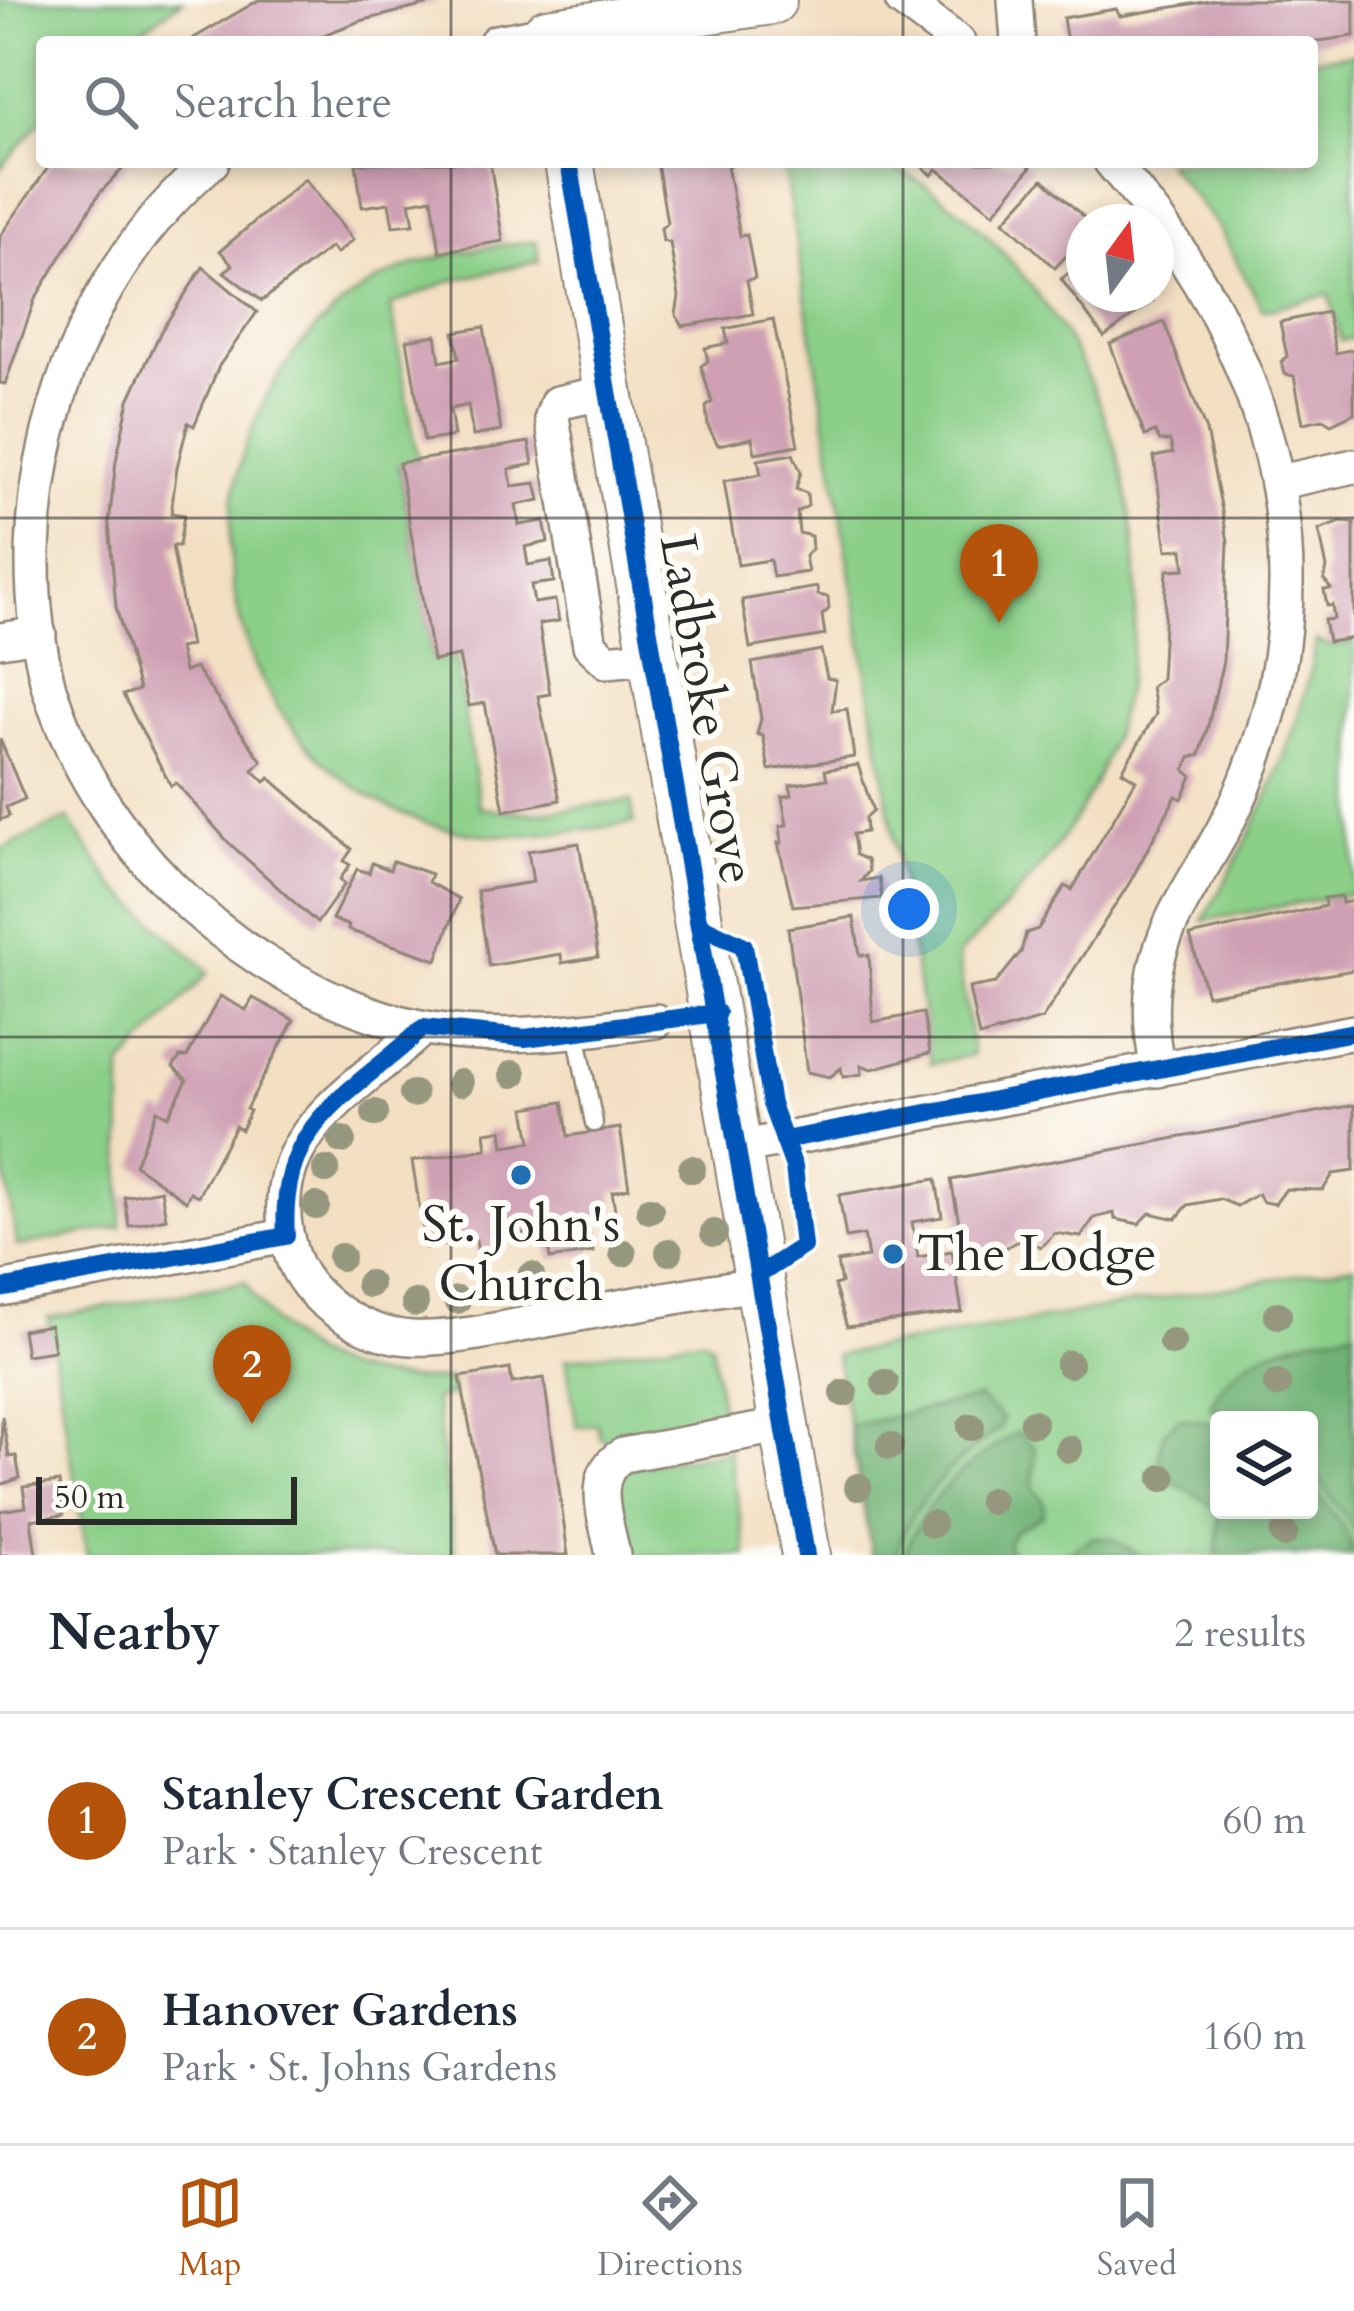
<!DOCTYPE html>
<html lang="en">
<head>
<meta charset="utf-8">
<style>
	body { margin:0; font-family:Cardo,serif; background:#f6f6f7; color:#1f2937 }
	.controls { position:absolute; right:36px; bottom:36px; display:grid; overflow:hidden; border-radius:12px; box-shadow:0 6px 18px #0003 }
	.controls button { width:108px; height:108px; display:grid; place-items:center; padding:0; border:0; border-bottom:3px solid #e0e1e3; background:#fff; color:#1f2937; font:60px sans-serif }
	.compass { position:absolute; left:1066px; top:204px; width:108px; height:108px; border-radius:50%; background:#fff; box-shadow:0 6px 18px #0003; rotate:15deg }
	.scale { position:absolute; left:36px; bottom:30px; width:261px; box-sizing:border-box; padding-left:12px; border:6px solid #2b2b2b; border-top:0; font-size:33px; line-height:42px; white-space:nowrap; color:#2b2b2b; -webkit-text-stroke:9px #fdfcf7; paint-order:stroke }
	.you { position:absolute; left:909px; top:909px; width:42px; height:42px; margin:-30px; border:9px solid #fff; border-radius:50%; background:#1a73e8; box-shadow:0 0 0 18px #1a73e833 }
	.badge { display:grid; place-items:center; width:78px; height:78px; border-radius:50%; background:#b45309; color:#fff; font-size:39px; font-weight:700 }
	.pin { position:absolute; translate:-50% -99px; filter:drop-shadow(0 3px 6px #0008) }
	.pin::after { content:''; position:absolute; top:63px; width:42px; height:36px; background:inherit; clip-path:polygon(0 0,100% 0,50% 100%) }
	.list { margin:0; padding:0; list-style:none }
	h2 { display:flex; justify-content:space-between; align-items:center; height:156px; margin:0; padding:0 48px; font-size:51px }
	h2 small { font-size:39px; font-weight:400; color:#747a83 }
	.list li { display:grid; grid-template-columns:78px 1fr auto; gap:36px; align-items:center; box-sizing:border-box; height:216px; padding:0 48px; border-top:3px solid #e0e1e3 }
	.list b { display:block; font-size:45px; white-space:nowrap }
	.list p { margin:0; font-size:39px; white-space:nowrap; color:#747a83 }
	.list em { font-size:39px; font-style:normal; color:#747a83 }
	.icon { flex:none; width:66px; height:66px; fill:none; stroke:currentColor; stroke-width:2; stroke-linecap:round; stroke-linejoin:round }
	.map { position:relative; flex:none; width:1354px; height:1555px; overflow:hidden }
	.search { position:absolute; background:#fff; box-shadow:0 6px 18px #0003; left:36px; right:36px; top:36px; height:132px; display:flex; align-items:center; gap:30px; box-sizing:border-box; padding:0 42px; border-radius:12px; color:#747a83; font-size:45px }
	.sheet { height:588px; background:#fff }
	nav { display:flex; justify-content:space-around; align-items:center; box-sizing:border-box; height:168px; border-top:3px solid #e0e1e3; background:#fff; font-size:33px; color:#747a83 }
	nav a { display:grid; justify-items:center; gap:6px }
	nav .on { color:#b45309 }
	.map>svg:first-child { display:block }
	.green { fill:#8bcf89; stroke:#5b7d5a; stroke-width:3; fill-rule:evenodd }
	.forest { fill:#70b275; stroke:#4e6e50; stroke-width:3 }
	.building { fill:#cfa0b4 }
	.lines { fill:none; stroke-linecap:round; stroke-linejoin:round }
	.lane-casing { stroke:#8f8576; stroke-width:21 }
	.street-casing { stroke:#8f8576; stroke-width:38 }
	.secondary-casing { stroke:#8f8576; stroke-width:52 }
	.lane { stroke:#fff; stroke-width:16 }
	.street { stroke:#fff; stroke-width:33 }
	.secondary { stroke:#fff; stroke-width:48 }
	.cycleway-casing { stroke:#fdfcf7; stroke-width:26 }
	.cycleway { stroke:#0057b8; stroke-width:18 }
	.tree { fill:#95977e }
	.grid { fill:none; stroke:#2b2b2b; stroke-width:3; stroke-opacity:0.55 }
	.poi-dot { fill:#1f6fb2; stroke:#fdfcf7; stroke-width:4.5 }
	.labels { text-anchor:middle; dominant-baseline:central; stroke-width:12; stroke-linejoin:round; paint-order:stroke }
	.street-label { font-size:51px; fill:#2b2b2b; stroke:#fdfcf7 }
	.poi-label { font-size:51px; fill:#2b2b2b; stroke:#fdfcf7 }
</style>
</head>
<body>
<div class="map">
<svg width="1354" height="1555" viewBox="0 0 1354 1555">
	<rect width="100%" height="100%" fill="#fdfcf7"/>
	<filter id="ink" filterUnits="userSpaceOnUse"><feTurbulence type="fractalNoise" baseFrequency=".00833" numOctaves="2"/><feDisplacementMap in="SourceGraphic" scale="24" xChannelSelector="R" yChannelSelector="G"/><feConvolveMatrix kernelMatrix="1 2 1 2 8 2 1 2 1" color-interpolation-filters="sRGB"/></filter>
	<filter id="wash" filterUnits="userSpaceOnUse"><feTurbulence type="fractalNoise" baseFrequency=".004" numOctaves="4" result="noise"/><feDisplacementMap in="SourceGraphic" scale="48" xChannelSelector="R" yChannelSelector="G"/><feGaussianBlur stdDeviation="2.7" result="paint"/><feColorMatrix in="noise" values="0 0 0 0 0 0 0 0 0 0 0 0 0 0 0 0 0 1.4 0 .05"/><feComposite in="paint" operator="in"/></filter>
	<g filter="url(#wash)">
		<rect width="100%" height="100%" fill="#f3dfc2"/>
		<g class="green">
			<path d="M0,0h183l-58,42h-83v78l-42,49z"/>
			<path d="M1354,53v285l-13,3 -12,-47 -66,16 -44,-82 -54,-66h147v-103z"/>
			<path d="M783,162c28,0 65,-6 92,0 42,11 90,50 120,82 131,138 176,326 113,507 -29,82 -89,144 -150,204l15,100 -42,9z"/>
			<path d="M536,241l3,20 -89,20 -59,24 27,155 -19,4 34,196 22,-4 25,152 53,5 98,-12 3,22c-69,9 -138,23 -207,0 -227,-78 -263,-379 -79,-523 52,-41 123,-52 188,-59z"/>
			<path d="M1316,641l13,5 25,-4v251l-151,28c50,-88 97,-180 113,-280z"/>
			<path d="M68,819l45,65 96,88 -87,94 -1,161 -104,19 -17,-105v-291z"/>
			<path d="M1354,1265v290h-482l-36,-200zM1219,1420h90v90h-90z"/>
			<path d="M245,1282c48,83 112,102 205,97l3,16 -18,4 21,156h-369l-39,-237z"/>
			<path d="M703,1338l8,6 12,78 -114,20 -9,-5 -3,-13 -20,3 -11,-68z"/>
			<path d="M729,1451l18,104h-118l-13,-72 10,-15z"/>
		</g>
		<g class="forest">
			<path d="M1354,1330v200l-45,-64v-46h-59l-40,-13c25,-59 88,-67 144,-77z"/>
			<path d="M979,1398l23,21 -2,9c-41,31 -93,74 -103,127h-25l-22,-129z"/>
			<path d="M1179,1418l40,5v87h90v-28l35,46 10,27h-137l2,-42c-17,-21 -45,-23 -62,-45l6,-34z"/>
			<path d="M1018,1432l17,16 -2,39 11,16 -1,12 -30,17 -6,12 4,11h-106c16,-57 65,-94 113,-123z"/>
			<path d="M1095,1537l16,1 28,17h-78z"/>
		</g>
		<g id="blocks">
			<g class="building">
				<path d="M259,0h179v2l-78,19 -55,21h-118z"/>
				<path d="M1215,0h139v36l-42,6h-245l-4,-24 53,-9 4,7z"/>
				<path d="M52,162h77l-30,32 -64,105 -30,85 -5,-1v-147z"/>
				<path d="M490,162l13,79 -63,11 -8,-54 -22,4 4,22 -21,2 -4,-23 -27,4 -6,-44z"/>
				<path d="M657,162h80l-10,4 13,70 7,-1 8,43 -8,2 6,34 -70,12 -7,-11 3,-19 -9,-53 -7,-2 -2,-13 6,-5z"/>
				<path d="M917,162h108l6,5 -37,46 -57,-44 -5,6z"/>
				<path d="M305,179l48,61 -17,14 -5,-7 -69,54 -38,-29 9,-7 -13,-14z"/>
				<path d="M1043,179l46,43h-5v15l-29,31 -51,-47z"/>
				<path d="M1084,262v32h64l5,7 -49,36 -43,-58z"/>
				<path d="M203,267l54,45 -38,54 -25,60 -6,-3 -11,44 -6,46 13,2 -5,31h-7l18,100 -11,2 5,24 11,-4 67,93 -9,9 12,12 5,-4 82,71 -8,12 6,4 -10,14 5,5 -28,39 -89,-81 -52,-59 -5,3 -48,-91 16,-5 -23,-83 -7,-84 7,-62 13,-61 32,-69z"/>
				<path d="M1327,312l9,41 18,-4v64l-23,11 -8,-5 -20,4 -9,-47 -9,-2 -3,-12 5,-6 -7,-34z"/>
				<path d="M773,319l25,126 -43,8 -3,-15 -34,7 -10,-19 -2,-19 6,-5 -11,-36 7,-5 -3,-13 23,-5 -3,-14z"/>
				<path d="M1164,322l42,109 22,110 -5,120 -15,65 -8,29 -10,3 -5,12 7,6 -10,23 -6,-3 -46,86 -88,137 -63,18 -10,-49 27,-5 25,-31 5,-19 12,-4 27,-43 7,4 64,-110 -14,-9 34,-57 -5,-27 10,-8 6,-109 18,-1 -2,-20 -16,1 -13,-93 19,-4 -3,-12h-10l-5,-9 -10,4 -35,-92z"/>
				<path d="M484,327l17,104 -28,5 -5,-31 -18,4 4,27 -30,5 -17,-101 29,-5 4,27 19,-4 -5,-26z"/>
				<path d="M529,442l4,22 -24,5 3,17 24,-3 4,17 -24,5 3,20 25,-4 4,21 -23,5 3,18 23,-4 3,21 -23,3 3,18 21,-3 4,21 -20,3 11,70 -12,2 22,104 -56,11 -19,-108 -16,3 -10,-50 -26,5 -34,-198z"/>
				<path d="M793,454l8,18 -5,17 11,4 1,13 -11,6 2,21 12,3 1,13 -7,7 3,16 -35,5 -3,-17 -32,5 -14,-84 37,-7 -3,-14z"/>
				<path d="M1341,522l13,1v115l-26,4 -4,-22 10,-1 -2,-14 -5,1 -3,-16 7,-1 -7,-9 3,-12 -8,-38z"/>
				<path d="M817,587l1,8 10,2 1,12 -7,6 3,20 -75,13 -8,-48z"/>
				<path d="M821,650l6,28 9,2 -4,31 15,-2 7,48 -85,13 -6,-34 -6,-2 4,-15 -9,-56z"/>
				<path d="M0,739l25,60 -19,8 3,9 -9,4z"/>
				<path d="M858,765l15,46 -8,7 1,14 -13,2 3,21 11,5 2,11 -8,10 18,-3 3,20 -89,8 -15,-63h4l-2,-17 7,-1 -5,-28 10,-2 -2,-10 37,-6 -2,-9z"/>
				<path d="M579,843l19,114 -36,6 -1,-9 -72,12 -12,-75 56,-9 -5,-31z"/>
				<path d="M393,861l38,13 -3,8 31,17 -22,61 -89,-30 1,-4 -17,-7 25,-50 12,4 3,-10 18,7z"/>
				<path d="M1341,896l1,7 12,-2v69l-147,25 -17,-59 135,-30 -1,-8z"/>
				<path d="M854,917l6,38h9l4,67 50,-9 7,40 -58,16 -11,-4 1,9 -19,3 -2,-9 -11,9 -23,-5 -19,-144z"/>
				<path d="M220,996l26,14 7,-12 41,22 -48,89 4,2 -9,19 -6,-4 -37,70 -8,-4 -4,9 -51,-36 22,-55 11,6 19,-36 -14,-13 7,-10h7z"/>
				<path d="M563,1102l5,34 52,-8 9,60 -17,4 4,24 -28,4 5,32 -43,7 -4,-29 -52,8 3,17 -18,3 -3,-18 -50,8 -14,-87 75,-12 -2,-17 8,-1 9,-1 2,16 27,-4 -6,-34z"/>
				<path d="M1354,1105v66l-21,3 -10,16 -37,-1 -11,15 -12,-2 -5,-8 -21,12 -17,-7 -32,6 -12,14 -26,-6 -11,11 -24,-5 -1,-6 -20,5 -13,19 -26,-4 -14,14 -20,-8 -19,11 -38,-1 -13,-69z"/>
				<path d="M936,1179l6,38 -30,5 6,35 34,-6 10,61 -115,15 -13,-42 7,-2 -4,-21 31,-5 -4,-22 -18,3 -7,-43z"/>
				<path d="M161,1190l5,28 -37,8 -5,-29z"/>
				<path d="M50,1325l4,26 -28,4 -4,-25z"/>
				<path d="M510,1369l2,14 32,-5 24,177h-73l-35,-178z"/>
				<path d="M2,1416l7,41 7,-1 4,22 -20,7z"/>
				<path d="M59,1482l4,33 -32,5 5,35h-36v-44l26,-4 -3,-20z"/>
			</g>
		</g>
	</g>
	<g filter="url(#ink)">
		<use href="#blocks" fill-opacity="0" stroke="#8f8576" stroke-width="3"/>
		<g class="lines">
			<defs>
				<path id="lane" d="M576,1032l18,91"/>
				<g id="street">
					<path d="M902,0l56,42"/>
					<path d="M1015,0l3,42"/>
					<path d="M496,42l51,-9"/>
					<path d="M212,162c-146,122 -212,340 -163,526 46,149 173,273 320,325 95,34 189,21 287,8"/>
					<path d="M1111,162c155,177 226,395 134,622 -46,112 -116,150 -87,286"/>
					<path d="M607,392l-50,11 -5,14 38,228 17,16 50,-5"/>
					<path d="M1280,482l74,-16"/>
					<path d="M0,640l39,-6"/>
					<path d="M423,1028c-70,66 -167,109 -132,225 15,47 71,82 120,85 45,2 91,-10 135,-18 72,-13 144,-26 216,-37"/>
					<path d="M738,1148l616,-116"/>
					<path d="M0,1289l286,-53"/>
					<path d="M613,1555c-6,-34 -26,-80 10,-100l162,-30"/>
				</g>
				<g id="secondary">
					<path d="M547,33l225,-33"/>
					<path d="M569,162l237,1393"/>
				</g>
			</defs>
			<use href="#lane" class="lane-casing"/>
			<use href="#street" class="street-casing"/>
			<use href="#secondary" class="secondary-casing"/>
			<use href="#lane" class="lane"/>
			<use href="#street" class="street"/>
			<use href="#secondary" class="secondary"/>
			<defs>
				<g id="cycleway">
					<path d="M569,162l237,1393"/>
					<path d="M702,926l42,20 27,158 23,63 9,79 -43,28"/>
					<path d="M784,1140l570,-108"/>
					<path d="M0,1289l286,-53c-8,-116 64,-139 137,-208l102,10 192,-25"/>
				</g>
			</defs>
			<use href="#cycleway" class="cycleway-casing"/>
			<use href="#cycleway" class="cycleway"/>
		</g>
		<g class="tree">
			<circle cx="513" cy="1074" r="14"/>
			<circle cx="460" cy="1083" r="14"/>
			<circle cx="413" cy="1094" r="14"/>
			<circle cx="375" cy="1113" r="14"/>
			<circle cx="342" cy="1140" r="14"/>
			<circle cx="692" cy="1169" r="14"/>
			<circle cx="326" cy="1170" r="14"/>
			<circle cx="316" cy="1206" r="14"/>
			<circle cx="650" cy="1210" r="14"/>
			<circle cx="714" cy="1233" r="14"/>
			<circle cx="669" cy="1252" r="14"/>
			<circle cx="623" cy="1253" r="14"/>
			<circle cx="341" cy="1257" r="14"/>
			<circle cx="531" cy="1276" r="14"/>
			<circle cx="369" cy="1284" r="14"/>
			<circle cx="457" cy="1300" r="14"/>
			<circle cx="415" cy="1303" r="14"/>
			<circle cx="1278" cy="1315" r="14"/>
			<circle cx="1172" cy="1342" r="14"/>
			<circle cx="1069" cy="1364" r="14"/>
			<circle cx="885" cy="1383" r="14"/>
			<circle cx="1277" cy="1384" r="14"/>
			<circle cx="844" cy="1393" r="14"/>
			<circle cx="1033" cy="1423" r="14"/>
			<circle cx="971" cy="1427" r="14"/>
			<circle cx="890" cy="1446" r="14"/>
			<circle cx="1069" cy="1449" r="14"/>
			<circle cx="1163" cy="1478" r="14"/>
			<circle cx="858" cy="1487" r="14"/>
			<circle cx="991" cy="1501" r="14"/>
			<circle cx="932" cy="1524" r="14"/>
			<circle cx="1284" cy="1534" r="14"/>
		</g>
	</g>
	<path class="grid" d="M451,0v42M903,0v42M451,162v1393M903,162v1393M0,518h1354M0,1037h1354"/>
	<g class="poi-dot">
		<circle cx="521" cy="1175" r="12"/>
		<circle cx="893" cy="1254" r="12"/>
	</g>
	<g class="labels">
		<g class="street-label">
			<text transform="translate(707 709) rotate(80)">Ladbroke Grove</text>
		</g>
		<g class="poi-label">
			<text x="521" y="1225">St. John's<tspan x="521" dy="59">Church</tspan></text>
			<text x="917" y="1254" text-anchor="start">The Lodge</text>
		</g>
	</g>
</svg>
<div class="controls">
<button><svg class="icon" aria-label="layers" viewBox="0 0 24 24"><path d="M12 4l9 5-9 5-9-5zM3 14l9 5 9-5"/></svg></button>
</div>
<svg class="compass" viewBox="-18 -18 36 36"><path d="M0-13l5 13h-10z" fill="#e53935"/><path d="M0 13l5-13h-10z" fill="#747a83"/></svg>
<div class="scale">50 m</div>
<div class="you"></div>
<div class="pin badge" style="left:999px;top:623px">1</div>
<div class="pin badge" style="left:252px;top:1424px">2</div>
<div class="search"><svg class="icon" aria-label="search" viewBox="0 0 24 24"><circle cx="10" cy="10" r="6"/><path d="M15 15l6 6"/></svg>Search here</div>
</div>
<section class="sheet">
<h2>Nearby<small>2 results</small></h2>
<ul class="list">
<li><span class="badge">1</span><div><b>Stanley Crescent Garden</b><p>Park · Stanley Crescent</p></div><em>60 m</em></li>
<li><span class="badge">2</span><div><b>Hanover Gardens</b><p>Park · St. Johns Gardens</p></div><em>160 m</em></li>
</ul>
</section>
<nav>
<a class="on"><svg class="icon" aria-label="map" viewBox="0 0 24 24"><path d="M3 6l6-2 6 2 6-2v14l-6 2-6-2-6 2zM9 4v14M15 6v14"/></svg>Map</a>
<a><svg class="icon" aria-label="directions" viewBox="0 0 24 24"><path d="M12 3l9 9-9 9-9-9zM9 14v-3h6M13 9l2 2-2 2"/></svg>Directions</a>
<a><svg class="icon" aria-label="saved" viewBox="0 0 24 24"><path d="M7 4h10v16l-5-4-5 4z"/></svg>Saved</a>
</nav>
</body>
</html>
